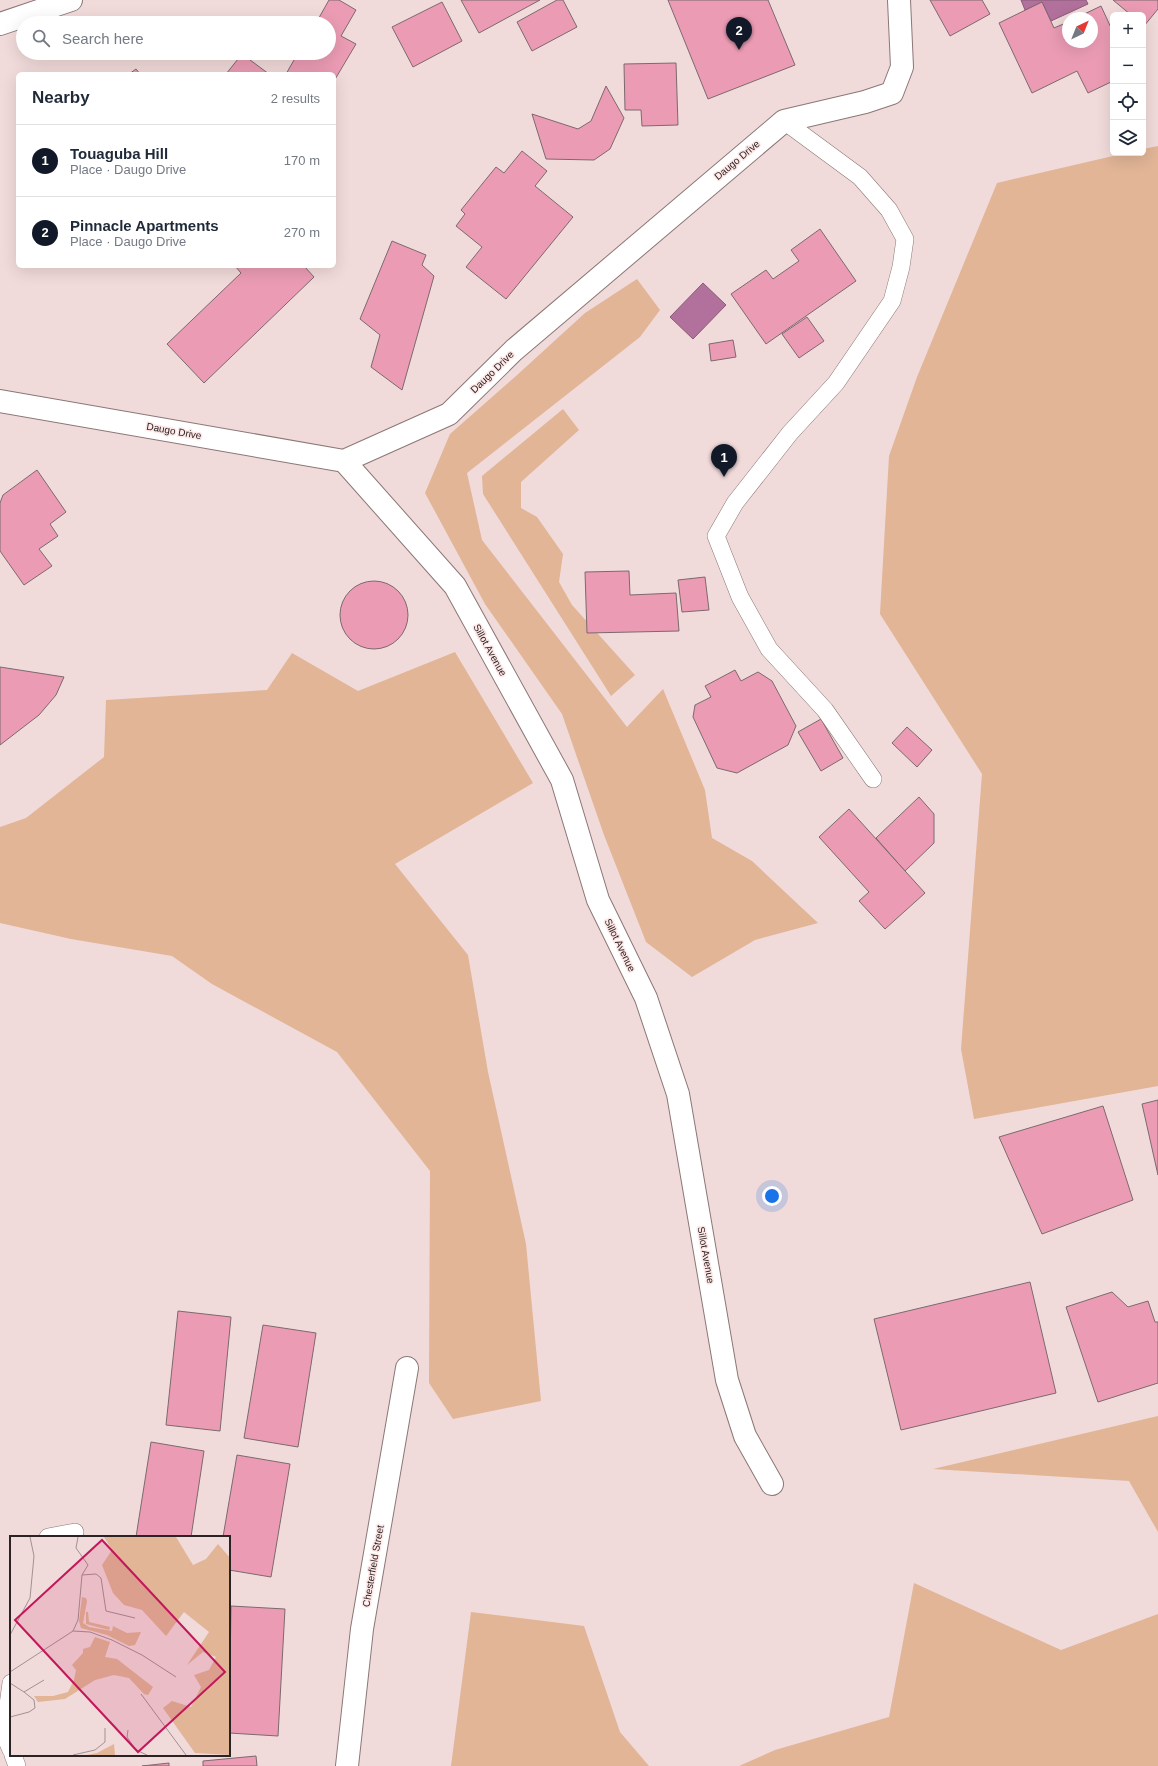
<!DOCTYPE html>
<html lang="en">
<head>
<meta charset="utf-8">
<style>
	body { margin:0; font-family:Arial,sans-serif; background:#f2f2f3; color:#1f2937 }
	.controls { position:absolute; right:12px; top:12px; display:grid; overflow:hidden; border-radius:6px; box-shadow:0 4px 16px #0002 }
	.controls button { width:36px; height:36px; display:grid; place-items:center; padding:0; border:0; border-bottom:1px solid #e0e1e3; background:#fff; color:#1f2937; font:20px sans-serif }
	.compass { position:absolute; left:1062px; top:12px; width:36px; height:36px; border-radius:50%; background:#fff; box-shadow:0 4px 16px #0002; rotate:43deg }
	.you { position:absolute; left:772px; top:1196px; width:14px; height:14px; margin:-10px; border:3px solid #fff; border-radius:50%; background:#1a73e8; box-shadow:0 0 0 6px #1a73e833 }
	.badge { display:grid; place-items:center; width:26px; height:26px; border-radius:50%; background:#111827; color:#fff; font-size:13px; font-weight:700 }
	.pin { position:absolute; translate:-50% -33px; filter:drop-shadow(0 1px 2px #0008) }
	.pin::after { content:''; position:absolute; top:21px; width:14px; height:12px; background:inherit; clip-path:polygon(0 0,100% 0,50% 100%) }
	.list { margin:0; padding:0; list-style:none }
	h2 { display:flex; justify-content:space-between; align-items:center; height:52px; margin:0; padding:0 16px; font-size:17px }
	h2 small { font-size:13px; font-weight:400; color:#747a83 }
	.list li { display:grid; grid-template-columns:26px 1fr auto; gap:12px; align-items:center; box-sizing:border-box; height:72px; padding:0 16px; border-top:1px solid #e0e1e3 }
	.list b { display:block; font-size:15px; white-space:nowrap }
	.list p { margin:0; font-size:13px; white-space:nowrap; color:#747a83 }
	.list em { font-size:13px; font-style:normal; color:#747a83 }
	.icon { flex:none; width:22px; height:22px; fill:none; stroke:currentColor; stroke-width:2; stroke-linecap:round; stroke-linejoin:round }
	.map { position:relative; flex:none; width:1158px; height:1766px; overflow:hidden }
	.search { position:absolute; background:#fff; box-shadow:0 4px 16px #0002; left:16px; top:16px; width:320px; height:44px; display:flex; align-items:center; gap:10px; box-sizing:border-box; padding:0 14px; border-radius:22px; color:#747a83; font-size:15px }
	.panel { position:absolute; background:#fff; box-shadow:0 4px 16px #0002; left:16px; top:72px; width:320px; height:196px; border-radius:6px }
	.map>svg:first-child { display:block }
	.green { fill:#e1b596 }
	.water { fill:#b2719c; stroke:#8a5a78 }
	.building { fill:#eb9cb4; stroke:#7c696e }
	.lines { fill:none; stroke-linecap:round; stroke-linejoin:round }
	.service-casing { stroke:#8b7776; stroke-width:18 }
	.minor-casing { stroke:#8b7776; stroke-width:24 }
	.service { stroke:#fff; stroke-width:17 }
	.minor { stroke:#fff; stroke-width:22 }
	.labels { text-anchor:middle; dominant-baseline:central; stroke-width:3; stroke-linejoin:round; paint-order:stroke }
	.street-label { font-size:10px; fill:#2b2323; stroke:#fee7e7 }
	.inset-road { fill:none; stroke:#a29191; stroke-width:1 }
	.view { fill:#c2185b; fill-opacity:0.15; stroke:#c2185b; stroke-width:2 }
	.inset-edge { fill:none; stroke:#2b2323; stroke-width:2 }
</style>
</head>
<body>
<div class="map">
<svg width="1158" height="1766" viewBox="0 0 1158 1766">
	<rect width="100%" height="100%" fill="#f1dada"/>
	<g class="green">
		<path d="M1158,146v940l-184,33 -13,-70 21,-275 -102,-160 9,-158 28,-79 80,-194 129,-30h17v-4z"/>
		<path d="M637,279l23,31 -20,27 -173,136 15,67 145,187 36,-38 42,101 7,48 40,23 66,62 -63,17 -63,37 -46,-35 -42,-107 -42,-121 -77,-110 -60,-111 25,-59 66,-58 69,-63z"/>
		<path d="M563,409l16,21 -58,52v26l16,9 26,37 -4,28 13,23 63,70 -24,21 -128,-202 -1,-18z"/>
		<path d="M455,652l78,131 -138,81 73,91 20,117 38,172 15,157 -88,18 -24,-36 1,-212 -93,-119 -125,-68 -40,-28 -101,-17 -71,-16v-96l26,-9 78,-61 2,-57 161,-10 25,-37 66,38z"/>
		<path d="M1158,1416v116l-29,-51 -196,-12z"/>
		<path d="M914,1583l147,67 97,-36v152h-419l36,-16 114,-33z"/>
		<path d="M471,1612l113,14 36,106 29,34h-198z"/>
	</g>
	<g class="water">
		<path d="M1021,0h65l2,4 -37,17 -9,-19 -17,8z"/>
		<path d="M703,283l23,22 -33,34 -23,-22z"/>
	</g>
	<g class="building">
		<path d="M329,0h10l17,10 -15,26 15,8 -22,37v-7h-48l12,-21h31v-30h-13z"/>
		<path d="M461,0h79l-61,33z"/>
		<path d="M557,0h6l14,27 -45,24 -15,-29z"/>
		<path d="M668,0h100l27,65 -87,34z"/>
		<path d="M930,0h52l8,14 -40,22z"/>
		<path d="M1113,0h45v9l-14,17 -1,-11h-12z"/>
		<path d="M442,2l20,39 -49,26 -21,-40z"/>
		<path d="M1042,2l12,26 14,-6v20h24v-24h-16l25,-12 12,26v49l-25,12 -11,-22 -45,22 -33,-70z"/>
		<path d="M242,54l27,20h-43z"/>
		<path d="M676,63l2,62 -36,1 -1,-16h-16l-1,-46z"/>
		<path d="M136,69l4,5h-11z"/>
		<path d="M606,86l18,32 -14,31 -16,11 -48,-1 -14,-45 46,15 13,-8z"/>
		<path d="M522,151l25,20 -12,15 38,31 -67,82 -40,-32 16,-20 -26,-21 9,-12 -4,-4 35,-43 8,6z"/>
		<path d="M820,229l36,52 -90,63 -35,-50 35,-24 7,9 26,-18 -8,-11z"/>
		<path d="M392,241l34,14 -4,10 12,11 -32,114 -31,-23 9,-32 -20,-16z"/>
		<path d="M235,266h69l10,11 -110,106 -37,-39 74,-71z"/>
		<path d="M807,317l17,24 -25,17 -17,-24z"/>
		<path d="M733,340l3,17 -25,4 -2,-17z"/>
		<path d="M37,470l29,42 -16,12 8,12 -19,13 13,17 -28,19 -24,-34v-48l3,-8z"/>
		<path d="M629,571l1,24 46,-2 3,38 -92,2 -2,-61z"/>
		<path d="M705,577l4,33 -27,2 -4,-32z"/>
		<circle cx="374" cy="615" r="34"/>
		<path d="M0,667l64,10 -8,18 -17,20 -39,30z"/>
		<path d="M735,670l6,11 17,-9 14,9 24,45 -8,19 -51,28 -20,-5 -24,-51 2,-12 16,-8 -6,-11z"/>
		<path d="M821,719l22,39 -22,13 -23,-39z"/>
		<path d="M907,727l25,23 -15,17 -25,-24z"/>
		<path d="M919,797l15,17v29l-29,28 -29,-33z"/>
		<path d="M849,809l76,84 -40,36 -26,-28 10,-9 -50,-55z"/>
		<path d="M1158,1100v75l-16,-71z"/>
		<path d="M1103,1106l30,94 -91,34 -43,-97z"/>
		<path d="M1030,1282l26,111 -155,37 -27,-111z"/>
		<path d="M1112,1292l16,15 20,-6 7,21h3v61l-60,19 -32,-95z"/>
		<path d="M178,1311l53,6 -11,114 -54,-6z"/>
		<path d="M263,1325l53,8 -18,114 -54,-9z"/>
		<path d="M151,1442l53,9 -13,86h-55z"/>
		<path d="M237,1455l53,9 -19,113 -42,-7v-33h-6z"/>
		<path d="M231,1606l54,3 -7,127 -49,-3z"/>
		<path d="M256,1756l1,10h-54v-5z"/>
		<path d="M169,1763v3h-27z"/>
	</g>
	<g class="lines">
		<defs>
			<g id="service">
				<path d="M784,121l76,56 29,33 16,29 -4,28 -9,34 -56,82 -46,50 -55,70 -19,33 24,61 29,52 56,61 48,69"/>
				<path d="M48,1537l27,-5"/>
				<path d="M11,1683l-7,51 7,16"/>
				<path d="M13,1755l4,11"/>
			</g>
			<g id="minor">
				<path d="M0,24l71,-24"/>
				<path d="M0,401l344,60 105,-47 65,-64 270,-229 81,-19 27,-9 10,-26 -3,-67"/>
				<path d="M344,461l111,125 107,194 36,120 48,98 32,96 49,286 18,56 27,48"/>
				<path d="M347,1766l15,-137 45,-261"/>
			</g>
		</defs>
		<use href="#service" class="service-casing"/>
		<use href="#minor" class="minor-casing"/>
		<use href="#service" class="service"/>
		<use href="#minor" class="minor"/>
	</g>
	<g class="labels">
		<g class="street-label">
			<text transform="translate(737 160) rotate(-40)">Daugo Drive</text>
			<text transform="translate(492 372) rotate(-44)">Daugo Drive</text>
			<text transform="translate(174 431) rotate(10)">Daugo Drive</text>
			<text transform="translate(490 650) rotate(61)">Sillot Avenue</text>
			<text transform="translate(620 945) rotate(64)">Sillot Avenue</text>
			<text transform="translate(706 1255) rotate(80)">Sillot Avenue</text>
			<text transform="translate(373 1566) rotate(-80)">Chesterfield Street</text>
		</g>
	</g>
	<g transform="translate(10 1536)">
		<rect width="220" height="220" fill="#f1dada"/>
		<path d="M94,1h72l17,28 13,-6 12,-15 12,14v197l-35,-2 -32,-45 9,-7 19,6 10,-20 -7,-12 15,-5 7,-13 -13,-5 -16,13 22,-33 -25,-20 -18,24 -24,-26 -18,-5 -11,-12 -11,-28 10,-15zM72,61l4,1 1,3 -4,22 6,4 23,4 1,-5 14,7 14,-1 -6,13 -6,1 -22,-11 -26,-7 -2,-7zM76,76h2l1,10 21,5 -1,3 -23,-6zM85,101l15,5 -5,15 12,2 36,28 -5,8 -4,-1 -15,-16 -15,-3 -19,5 -30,19 -27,3 -4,-6h19l15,-4 6,-12 2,-10 -4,-5 11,-12v-4l7,-2zM104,208l1,11h-28l10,-2z" fill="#e1b596"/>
		<path class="inset-road" d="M72,39l14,-1 5,4 5,33 29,7M63,95l17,1 22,8 30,15 34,22M0,99l20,-37 4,-42 -4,-19M0,136l63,-41 5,-11 4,-45 6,-10 -12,-17 2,-11M0,147l14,9 20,-12M131,158l45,61M0,181l19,-5 6,-4 -1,-8 -10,-8M118,194l-1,7 9,13 11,5M63,219l22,-5 10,-8v-14"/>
		<path class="view" d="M92,4l123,132 -87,80 -123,-132z"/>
		<rect width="220" height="220" class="inset-edge"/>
	</g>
</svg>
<div class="controls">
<button>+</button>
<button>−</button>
<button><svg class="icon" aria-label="locate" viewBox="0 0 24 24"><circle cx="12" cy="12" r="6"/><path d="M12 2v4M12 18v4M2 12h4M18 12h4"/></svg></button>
<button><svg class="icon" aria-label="layers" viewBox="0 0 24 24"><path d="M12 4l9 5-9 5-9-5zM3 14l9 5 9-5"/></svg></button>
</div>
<svg class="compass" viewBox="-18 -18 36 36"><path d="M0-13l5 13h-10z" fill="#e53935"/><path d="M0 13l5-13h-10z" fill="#747a83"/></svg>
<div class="you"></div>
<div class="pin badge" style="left:724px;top:477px">1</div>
<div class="pin badge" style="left:739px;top:50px">2</div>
<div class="search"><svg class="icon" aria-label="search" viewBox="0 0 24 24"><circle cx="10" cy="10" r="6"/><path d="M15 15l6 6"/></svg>Search here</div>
<section class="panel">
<h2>Nearby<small>2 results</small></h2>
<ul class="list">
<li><span class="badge">1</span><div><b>Touaguba Hill</b><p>Place · Daugo Drive</p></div><em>170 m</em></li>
<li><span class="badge">2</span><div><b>Pinnacle Apartments</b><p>Place · Daugo Drive</p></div><em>270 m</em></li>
</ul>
</section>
</div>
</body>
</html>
